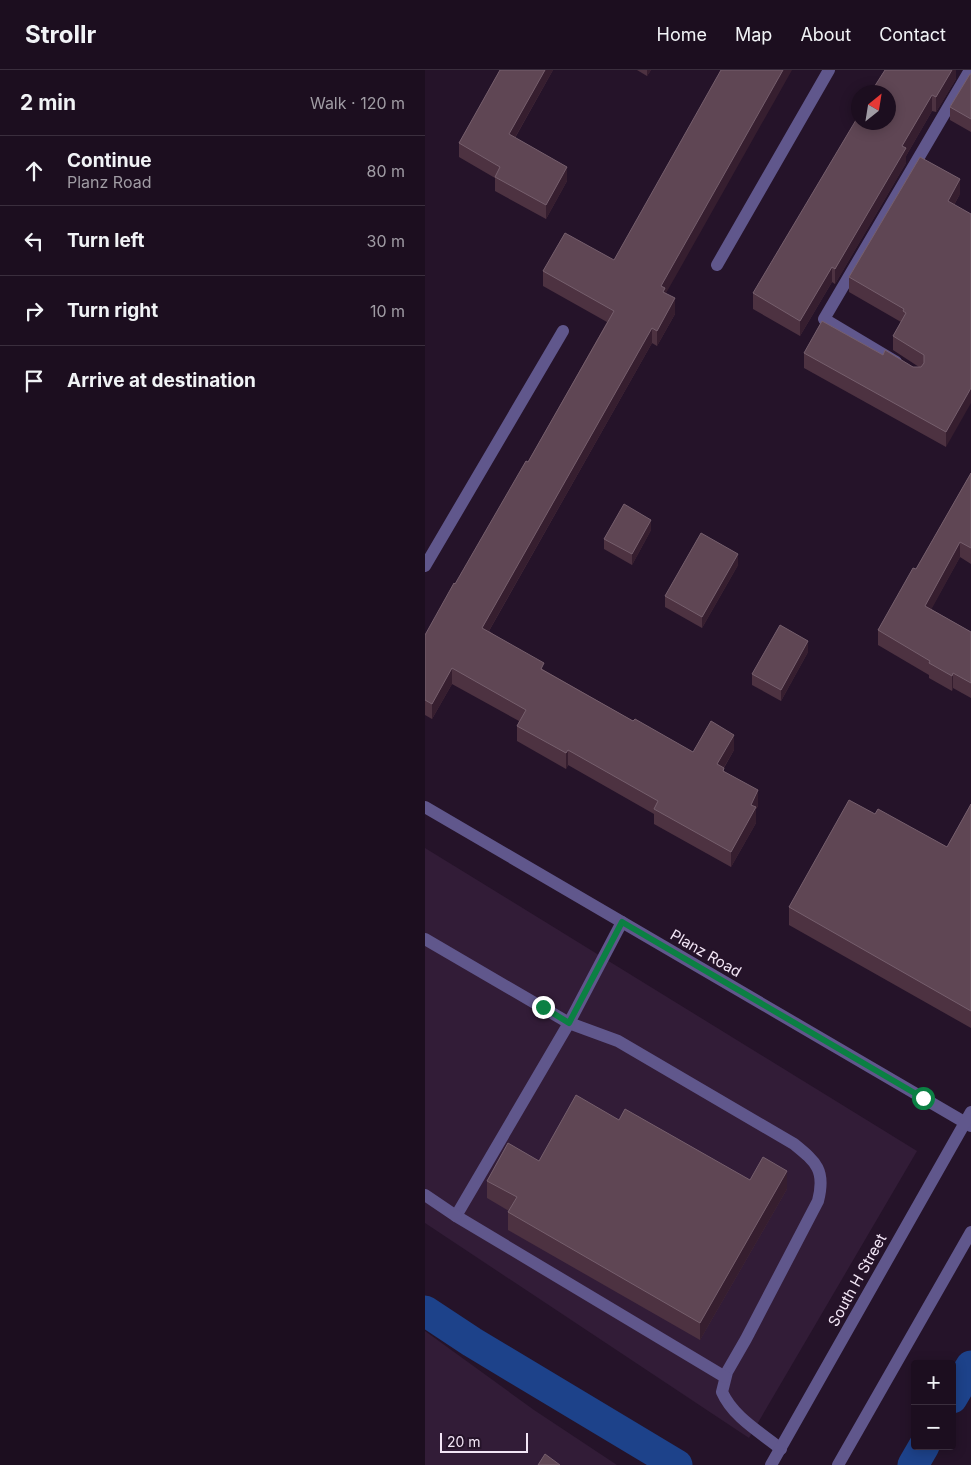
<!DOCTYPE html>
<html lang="en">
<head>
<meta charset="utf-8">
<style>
	body { margin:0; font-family:Inter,sans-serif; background:#291c2c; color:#f1f3f6 }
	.controls { position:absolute; right:15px; bottom:15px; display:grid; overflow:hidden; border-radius:5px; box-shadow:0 2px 12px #0003 }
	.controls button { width:45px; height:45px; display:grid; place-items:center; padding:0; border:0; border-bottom:1px solid #3a2e3d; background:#1c0e1f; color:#f1f3f6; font:25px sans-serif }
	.compass { position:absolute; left:426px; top:15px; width:45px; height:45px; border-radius:50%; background:#1c0e1f; box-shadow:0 2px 12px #0003; rotate:30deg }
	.scale { position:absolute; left:15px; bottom:12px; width:88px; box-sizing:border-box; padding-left:5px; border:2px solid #f2e5f5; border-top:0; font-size:14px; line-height:18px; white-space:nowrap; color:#f2e5f5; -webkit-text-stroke:4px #251329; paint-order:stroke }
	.stop { position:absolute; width:15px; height:15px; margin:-11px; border:4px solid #0b8043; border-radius:50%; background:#fff }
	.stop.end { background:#0b8043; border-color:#fff; box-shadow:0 1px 5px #0008 }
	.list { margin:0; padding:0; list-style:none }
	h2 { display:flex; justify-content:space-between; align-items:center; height:65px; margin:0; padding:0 20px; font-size:21px }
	h2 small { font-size:16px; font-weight:400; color:#a09ca4 }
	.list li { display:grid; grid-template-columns:32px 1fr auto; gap:15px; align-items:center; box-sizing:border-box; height:70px; padding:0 20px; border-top:1px solid #3a2e3d }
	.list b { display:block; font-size:19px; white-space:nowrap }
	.list p { margin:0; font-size:16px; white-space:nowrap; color:#a09ca4 }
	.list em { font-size:16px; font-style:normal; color:#a09ca4 }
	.icon { flex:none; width:28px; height:28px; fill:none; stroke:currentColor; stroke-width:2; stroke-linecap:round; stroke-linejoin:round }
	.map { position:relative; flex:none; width:546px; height:1395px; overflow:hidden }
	header { display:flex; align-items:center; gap:30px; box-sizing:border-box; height:70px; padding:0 25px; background:#1c0e1f; border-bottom:1px solid #3a2e3d }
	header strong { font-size:24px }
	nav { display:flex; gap:28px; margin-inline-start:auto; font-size:18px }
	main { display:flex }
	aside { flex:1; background:#1c0e1f }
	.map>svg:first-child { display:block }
	.built { fill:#321c37 }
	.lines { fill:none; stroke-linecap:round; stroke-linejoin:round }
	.canal { stroke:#1d428a; stroke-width:31 }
	.minor { stroke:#60578c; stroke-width:12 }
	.wall { fill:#4d3241 }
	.shaded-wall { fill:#361e2f }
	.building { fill:#5f4654; stroke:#765f6d }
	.route { stroke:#0b8043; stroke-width:6 }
	.labels { text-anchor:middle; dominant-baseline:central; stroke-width:4; stroke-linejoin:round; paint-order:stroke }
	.street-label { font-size:15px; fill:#f2e5f5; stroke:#251329 }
</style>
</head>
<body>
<header>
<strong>Strollr</strong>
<nav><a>Home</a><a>Map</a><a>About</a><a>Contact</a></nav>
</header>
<main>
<aside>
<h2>2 min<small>Walk · 120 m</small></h2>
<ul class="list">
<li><svg class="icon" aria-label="ahead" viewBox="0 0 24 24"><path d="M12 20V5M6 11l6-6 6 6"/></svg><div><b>Continue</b><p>Planz Road</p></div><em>80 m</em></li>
<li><svg class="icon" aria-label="left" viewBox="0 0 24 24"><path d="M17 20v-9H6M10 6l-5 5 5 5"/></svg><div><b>Turn left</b></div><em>30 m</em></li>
<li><svg class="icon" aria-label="right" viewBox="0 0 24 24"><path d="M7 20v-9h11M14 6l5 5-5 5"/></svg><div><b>Turn right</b></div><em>10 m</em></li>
<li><svg class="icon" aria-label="arrive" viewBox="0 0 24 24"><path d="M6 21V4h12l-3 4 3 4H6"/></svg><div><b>Arrive at destination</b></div></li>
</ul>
</aside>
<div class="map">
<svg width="546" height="1395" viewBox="0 0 546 1395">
	<rect width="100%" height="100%" fill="#251329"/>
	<g class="built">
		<path d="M0,778l492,303 -168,287 -324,-215z"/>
		<path d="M0,1261l109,79 83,55h-192z"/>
	</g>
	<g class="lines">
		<g class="canal">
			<path d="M0,1241l47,31 205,123"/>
			<path d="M527,1328l19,-32"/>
			<path d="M488,1395l11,-19"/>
		</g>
		<g class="minor">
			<path d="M292,195l112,-195"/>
			<path d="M471,292l-72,-43 146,-249"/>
			<path d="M0,496l138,-235"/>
			<path d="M0,737l546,319"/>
			<path d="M197,852l-53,101 49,18 176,103c22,18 32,26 24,57l-72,138 -19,33 -5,20c11,25 38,40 59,57"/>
			<path d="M0,869l144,84 -113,193 269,161"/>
			<path d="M0,1125l31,21"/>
			<path d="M346,1395l200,-353"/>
			<path d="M413,1395l133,-233"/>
		</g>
	</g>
	<g class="wall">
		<path d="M75,0h53l-38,68 52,43 -21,38 -51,-28v-13l-36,-21v-14z"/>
		<path d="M212,0h14l-4,6z"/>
		<path d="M531,0v9l-20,33 -4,-1 -26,45v7l-71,121 -3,-2 -32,54 -47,-27v-16z"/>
		<path d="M546,4v58l-21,-12v-13z"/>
		<path d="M535,124l-6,11 -8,242 -142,-79v-15l79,2 30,12h6l-26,-17v-14l8,-14 -52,-30v-15z"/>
		<path d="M118,201l123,22 9,21 -18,32 -5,-3 -163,288 55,39 89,51 60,31 41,-2 -10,18v3l34,35 -2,3v14l-25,44 -77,-43v-10l-86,-49 -2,4 -49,-28v-15l2,-5 -67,-37 -20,35 -7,-4v-80l103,-173 79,-140 -64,-36z"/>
		<path d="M546,403v91l-11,-7 -29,52 40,23v66l-18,-10 -1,3 -23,-13v-3l-51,-30v-15l38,-61z"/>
		<path d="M226,460l-19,35 -28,-16v-10z"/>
		<path d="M313,495l-36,63 -37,-21v-11z"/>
		<path d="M383,582l-27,49 -29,-16v-11z"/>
		<path d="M546,734v224l-182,-103v-18l86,-93 72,33z"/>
		<path d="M194,1050l131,60 37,9 -87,151 -192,-110v-18l1,-1 -22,-13v-17l52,-20z"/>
	</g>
	<g class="shaded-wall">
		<path d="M120,0h8l-44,78v-14z"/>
		<path d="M222,0h4l-4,6z"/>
		<path d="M358,0h9l-127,225 -4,-9z"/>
		<path d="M527,0h4v9l-20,33v-15z"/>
		<path d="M507,25v16l-26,45v7l-71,121v-15l67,-123z"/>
		<path d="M142,97v14l-21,38v-14z"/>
		<path d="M535,109v15l-12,21v-14z"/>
		<path d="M407,197v15l-32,54v-15z"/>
		<path d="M250,228v16l-18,32v-15z"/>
		<path d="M227,258v15l-170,300v-15z"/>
		<path d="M546,318v15l-25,44v-15z"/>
		<path d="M226,450v10l-19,35v-11z"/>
		<path d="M535,472v15l-35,64v-15z"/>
		<path d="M313,484v11l-36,63v-11z"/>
		<path d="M383,571v11l-27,49v-11z"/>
		<path d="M27,598v16l-20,35v-15z"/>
		<path d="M528,603v15l-1,3v-15z"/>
		<path d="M309,665v15l-17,29v-15z"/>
		<path d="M143,680v15l-2,4v-16z"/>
		<path d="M333,720v16l-2,3v14l-25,44v-15l20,-47z"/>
		<path d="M362,1101v18l-87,151v-17z"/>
	</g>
	<g class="building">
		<path d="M75,0h45l-36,64 58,33 -21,38 -51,-28 5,-10 -41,-24z"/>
		<path d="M296,0h62l-122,216 4,2 -2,4 12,6 -18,33 -5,-3 -170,300 62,35 -3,6 92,52 2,-2 58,33 18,-31 23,14 -17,29 7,4 -1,3 35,19 -7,15 5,2 -25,45 -77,-43 4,-8 -90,-51 -2,3 -49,-27 9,-16 -74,-42 -20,36 -7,-4v-65l29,-52 1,1 71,-123 2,1 86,-151 -71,-40 22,-38 49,27z"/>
		<path d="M460,0h67l-16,27 -4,-2 -30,51 4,2 -71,121 -3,-2 -32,54 -47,-28 106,-178v7h30v-30h-18z"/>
		<path d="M545,4h1v45l-21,-12z"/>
		<path d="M495,87l40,22 -12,22 23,13v174l-25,44 -142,-79 18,-32 61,34 2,-5 28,17h8l3,-4v-8l-31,-19 13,-23 -3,-2 1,-2 -55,-32z"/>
		<path d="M546,403v75l-11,-6 -35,64 46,26v51l-18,-10 -1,3 -23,-13 1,-2 -52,-31 35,-62 3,1z"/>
		<path d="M199,434l27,16 -19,34 -28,-15z"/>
		<path d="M276,463l37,21 -36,63 -37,-21z"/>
		<path d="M355,555l28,16 -27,49 -29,-16z"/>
		<path d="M424,730l26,14 3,-5 69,38 24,-43v207l-182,-104z"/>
		<path d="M151,1025l43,25 6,-11 125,71 13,-23 24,14 -87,152 -192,-111 9,-15 -30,-16 21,-38 31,18z"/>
		<path d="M120,1384l15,11h-22z"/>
	</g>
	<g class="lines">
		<path class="route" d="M118,937l26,16 53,-101 301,176"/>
	</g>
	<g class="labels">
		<g class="street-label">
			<text transform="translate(281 883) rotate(30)">Planz Road</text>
			<text transform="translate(432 1210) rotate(-61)">South H Street</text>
		</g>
	</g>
</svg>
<div class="controls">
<button>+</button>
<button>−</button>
</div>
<svg class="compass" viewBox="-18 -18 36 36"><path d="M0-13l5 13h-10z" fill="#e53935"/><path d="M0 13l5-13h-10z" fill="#a09ca4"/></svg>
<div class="scale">20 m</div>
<div class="stop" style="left:498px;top:1028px"></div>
<div class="stop end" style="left:118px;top:937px"></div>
</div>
</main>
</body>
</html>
